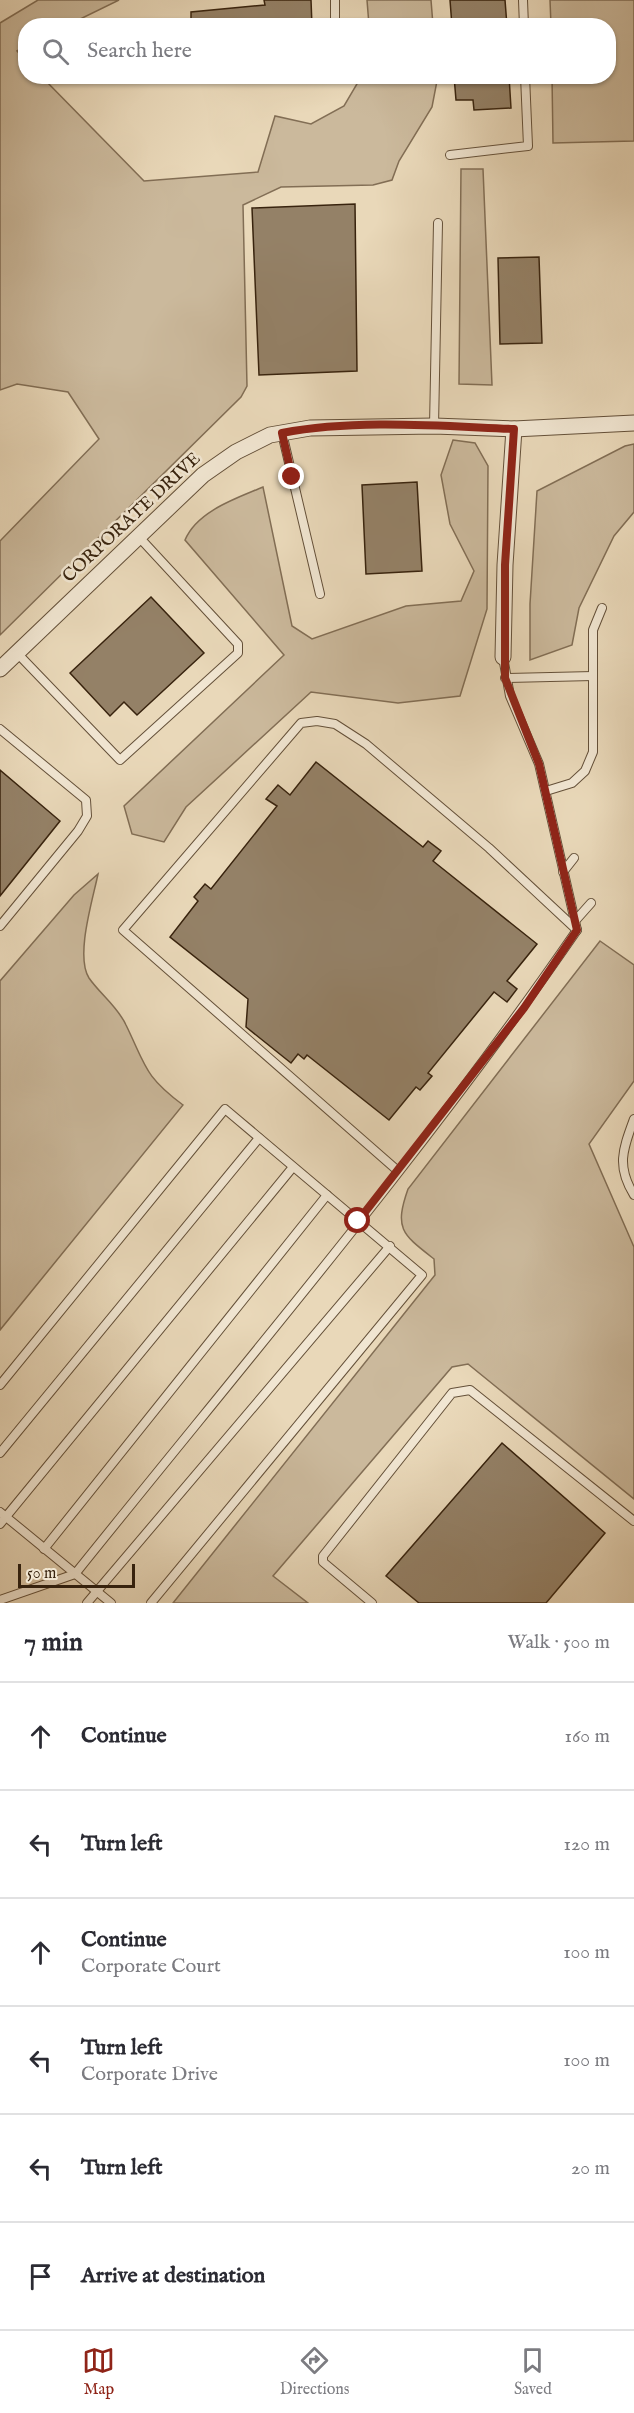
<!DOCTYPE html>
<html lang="en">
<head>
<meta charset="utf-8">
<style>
	body { margin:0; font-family:"IM FELL English",serif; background:#f7f7f7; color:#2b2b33 }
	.scale { position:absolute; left:18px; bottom:15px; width:117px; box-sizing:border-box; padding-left:6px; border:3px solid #38230e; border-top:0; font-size:16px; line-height:21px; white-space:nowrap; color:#38230e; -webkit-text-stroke:4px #f1e6d2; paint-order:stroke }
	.stop { position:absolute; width:18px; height:18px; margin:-14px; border:4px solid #8f2418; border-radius:50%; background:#fff }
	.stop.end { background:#8f2418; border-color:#fff; box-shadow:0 2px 6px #0008 }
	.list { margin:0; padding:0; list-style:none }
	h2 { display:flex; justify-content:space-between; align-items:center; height:78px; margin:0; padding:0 24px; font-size:26px }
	h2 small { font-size:20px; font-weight:400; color:#7c7c81 }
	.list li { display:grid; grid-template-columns:39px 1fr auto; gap:18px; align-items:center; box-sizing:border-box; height:108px; padding:0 24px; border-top:2px solid #e1e1e2 }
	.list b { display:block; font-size:22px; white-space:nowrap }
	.list p { margin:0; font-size:20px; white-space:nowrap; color:#7c7c81 }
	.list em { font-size:20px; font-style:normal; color:#7c7c81 }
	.icon { flex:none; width:33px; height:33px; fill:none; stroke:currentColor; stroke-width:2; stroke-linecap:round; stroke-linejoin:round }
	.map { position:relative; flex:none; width:634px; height:1603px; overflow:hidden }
	.search { position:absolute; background:#fff; box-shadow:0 2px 4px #0004; left:18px; right:18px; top:18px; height:66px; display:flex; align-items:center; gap:15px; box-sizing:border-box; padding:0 21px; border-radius:24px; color:#7c7c81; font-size:22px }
	.sheet { height:726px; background:#fff }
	nav { display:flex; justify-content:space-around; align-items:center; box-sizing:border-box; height:84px; border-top:2px solid #e1e1e2; background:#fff; font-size:16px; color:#7c7c81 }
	nav a { display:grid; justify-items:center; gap:3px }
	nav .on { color:#8f2418 }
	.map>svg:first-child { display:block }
	.green { fill:#cbb99c; stroke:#826e55; stroke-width:1.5 }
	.building { fill:#948167; stroke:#38230e; stroke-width:1.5 }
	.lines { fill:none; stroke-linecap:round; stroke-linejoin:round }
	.service-casing { stroke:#645039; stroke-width:10 }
	.minor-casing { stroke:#645039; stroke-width:17 }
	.service { stroke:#f1e6d2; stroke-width:8 }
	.minor { stroke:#f1e6d2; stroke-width:15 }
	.route { stroke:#8f2418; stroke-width:8 }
	.labels { text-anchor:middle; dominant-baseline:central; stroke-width:5; stroke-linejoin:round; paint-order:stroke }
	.street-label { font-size:18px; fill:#38230e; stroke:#f1e6d2 }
</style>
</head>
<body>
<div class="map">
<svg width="634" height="1603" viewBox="0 0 634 1603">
	<rect width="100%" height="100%" fill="#e9d8b9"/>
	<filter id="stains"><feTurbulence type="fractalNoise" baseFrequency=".00333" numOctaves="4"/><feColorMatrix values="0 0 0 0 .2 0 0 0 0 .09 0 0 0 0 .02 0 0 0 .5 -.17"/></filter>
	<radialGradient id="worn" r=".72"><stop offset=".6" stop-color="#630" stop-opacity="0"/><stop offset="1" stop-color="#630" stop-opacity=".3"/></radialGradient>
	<g class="green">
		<path d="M38,0h81l-51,25 -42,1 -1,20 -8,5 8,9 1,16 16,1 102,104 114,-9 17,-56 36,8 33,-18 17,-29h76v4l-5,26 -33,54 -7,19 -19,5 -92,2 -38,18 4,181 -6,11 -241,238v-94l99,-102 -31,-47 -51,-8 -17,6v-367z"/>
		<path d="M367,0h64l2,25h-64z"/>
		<path d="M550,0h84v141l-81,2 -1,-66 56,-1v-50l-57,-1z"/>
		<path d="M461,169h22l9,216 -33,-1z"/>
		<path d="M453,440l22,3 13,23 -1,143 -27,87 -62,7 -87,-11 -125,115 -22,35 -32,-8 -8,-28 160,-151 -99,-115c12,-29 52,-42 78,-53l29,139 20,13 94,-33 55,-5 13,-30 -24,-47 -9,-49z"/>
		<path d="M634,444v68l-20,24 -35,72 -7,37 -42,15v-56l7,-113 88,-45z"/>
		<path d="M98,874c-5,25 -23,82 -9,104 11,16 29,29 37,47 20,41 18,51 57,80l-183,225v-349l74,-86z"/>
		<path d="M600,941l34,24v116l-45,63 45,103v252l-166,-135 -16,3 -179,209 35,27h-135l262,-328 -1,-16c-32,-25 -40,-30 -26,-70z"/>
	</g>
	<g class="building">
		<path d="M264,0h47l1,26h-46l-1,-6 -74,3v-11l74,-7z"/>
		<path d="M450,0h55l2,26h-55z"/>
		<path d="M454,76h55l2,32 -37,2 -1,-10h-17z"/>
		<path d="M355,204l2,167 -98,4 -7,-167z"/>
		<path d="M539,257l3,86 -42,1 -2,-86z"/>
		<path d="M417,482l5,89 -56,3 -4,-89z"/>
		<path d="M151,597l53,56 -67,62 -13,-13 -14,14 -40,-43z"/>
		<path d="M316,762l107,85 5,-6 13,10 -8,10 104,83 -30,37 10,8 -10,13 -13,-10 -66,81 4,3 -12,14 -4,-3 -27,33 -82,-65 -3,4 -6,-5 -7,9 -45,-36 2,-28 -78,-62 28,-36 -4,-4 11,-13 6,5 66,-83 -11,-7 12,-14 12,10z"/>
		<path d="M0,770l60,51 -60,75z"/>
		<path d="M502,1443l103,90 -59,70h-127l-33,-27z"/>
	</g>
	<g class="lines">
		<defs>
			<g id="service">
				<path d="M523,0l1,26"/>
				<path d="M335,26v-26"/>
				<path d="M450,155l78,-9 -3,-70"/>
				<path d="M434,426l4,-203"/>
				<path d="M282,433l38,161"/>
				<path d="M17,653l103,107 118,-107v-9l-100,-108"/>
				<path d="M505,678l88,-2"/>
				<path d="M0,729l86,71 1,16 -9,15 -78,95"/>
				<path d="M546,791l26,-8 13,-12 8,-19v-122l9,-22"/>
				<path d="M563,872l11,-14"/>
				<path d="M575,921l16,-18"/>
				<path d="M634,1119c-11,30 -18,47 0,76"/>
				<path d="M398,1171l-275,-241 178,-207 16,-2 18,3 31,20 123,104 88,82"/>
				<path d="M0,1385l225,-276 197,166 -271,328"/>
				<path d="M0,1453l259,-315"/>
				<path d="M0,1512l111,91"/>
				<path d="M0,1524l293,-357"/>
				<path d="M44,1549l283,-354"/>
				<path d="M0,1600l75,-26c170,-212 348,-420 502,-644l-38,-166 -29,-68 -7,-39"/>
				<path d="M87,1603l303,-357"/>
				<path d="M372,1603l-49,-41v-6l129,-163 18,-3 164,131"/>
			</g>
			<g id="minor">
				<path d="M503,657l2,-92 9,-136"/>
				<path d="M0,669l203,-194 33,-23 34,-17 40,-7 124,-2 80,3 120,-6"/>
			</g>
		</defs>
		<use href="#service" class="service-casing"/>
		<use href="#minor" class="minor-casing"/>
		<use href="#service" class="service"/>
		<use href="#minor" class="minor"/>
	</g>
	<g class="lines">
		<path class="route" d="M292,477l-10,-44c75,-14 156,-7 232,-4l-9,136v113l34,86 38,166 -53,78 -166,213"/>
	</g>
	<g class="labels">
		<g class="street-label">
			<text transform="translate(132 518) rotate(-43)">CORPORATE DRIVE</text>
		</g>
	</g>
	<rect width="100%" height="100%" filter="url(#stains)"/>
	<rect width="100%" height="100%" fill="url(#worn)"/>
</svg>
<div class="scale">50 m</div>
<div class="stop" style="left:358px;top:1221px"></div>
<div class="stop end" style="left:292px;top:477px"></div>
<div class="search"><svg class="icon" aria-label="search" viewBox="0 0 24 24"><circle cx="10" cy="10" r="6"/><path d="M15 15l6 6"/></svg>Search here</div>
</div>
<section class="sheet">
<h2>7 min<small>Walk · 500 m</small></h2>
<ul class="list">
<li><svg class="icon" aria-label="ahead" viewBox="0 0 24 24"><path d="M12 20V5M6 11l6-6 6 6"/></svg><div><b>Continue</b></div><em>160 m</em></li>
<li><svg class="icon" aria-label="left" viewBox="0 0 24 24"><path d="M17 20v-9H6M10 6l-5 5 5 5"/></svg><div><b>Turn left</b></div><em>120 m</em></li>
<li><svg class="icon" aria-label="ahead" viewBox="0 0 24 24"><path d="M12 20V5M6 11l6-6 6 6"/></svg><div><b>Continue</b><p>Corporate Court</p></div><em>100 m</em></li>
<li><svg class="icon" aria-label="left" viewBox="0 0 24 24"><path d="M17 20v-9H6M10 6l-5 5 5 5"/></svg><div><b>Turn left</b><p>Corporate Drive</p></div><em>100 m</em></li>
<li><svg class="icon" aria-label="left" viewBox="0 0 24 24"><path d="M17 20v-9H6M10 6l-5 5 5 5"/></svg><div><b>Turn left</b></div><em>20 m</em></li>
<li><svg class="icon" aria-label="arrive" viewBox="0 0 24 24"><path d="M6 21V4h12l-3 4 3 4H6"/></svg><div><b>Arrive at destination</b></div></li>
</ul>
</section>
<nav>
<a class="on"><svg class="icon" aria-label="map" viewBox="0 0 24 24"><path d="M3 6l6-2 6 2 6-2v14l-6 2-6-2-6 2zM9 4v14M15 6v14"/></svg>Map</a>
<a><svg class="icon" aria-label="directions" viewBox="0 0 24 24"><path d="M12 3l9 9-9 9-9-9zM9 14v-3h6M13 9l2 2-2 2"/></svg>Directions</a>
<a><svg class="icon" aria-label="saved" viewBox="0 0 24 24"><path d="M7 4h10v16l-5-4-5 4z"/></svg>Saved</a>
</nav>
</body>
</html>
